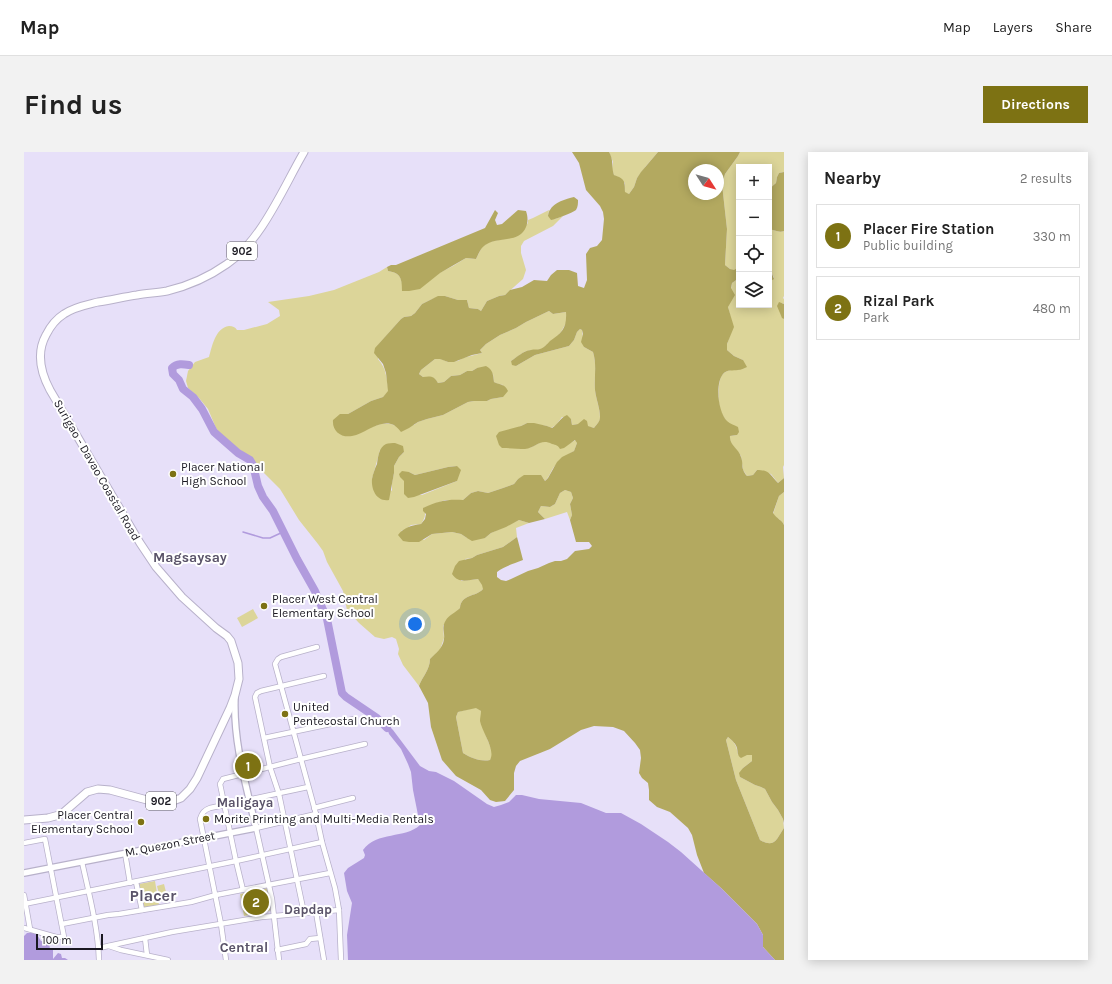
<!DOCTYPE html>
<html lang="en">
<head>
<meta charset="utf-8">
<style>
	body { margin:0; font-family:Karla,sans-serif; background:#f2f2f2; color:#222 }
	.controls { position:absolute; right:12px; top:12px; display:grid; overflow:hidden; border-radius:0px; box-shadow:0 2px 10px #0003 }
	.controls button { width:36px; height:36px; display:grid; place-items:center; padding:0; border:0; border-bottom:1px solid #e0e0e0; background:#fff; color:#222; font:20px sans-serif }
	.compass { position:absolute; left:664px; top:12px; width:36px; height:36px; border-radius:50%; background:#fff; box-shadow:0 2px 10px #0003; rotate:126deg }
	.scale { position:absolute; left:12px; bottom:10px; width:67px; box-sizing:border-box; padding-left:4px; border:2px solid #1a1821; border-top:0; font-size:11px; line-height:14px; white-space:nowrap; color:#1a1821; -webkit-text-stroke:3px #fff; paint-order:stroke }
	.you { position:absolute; left:391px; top:472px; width:14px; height:14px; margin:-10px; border:3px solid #fff; border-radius:50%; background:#1a73e8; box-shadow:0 0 0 6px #1a73e833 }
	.badge { display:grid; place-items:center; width:26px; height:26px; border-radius:50%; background:#7d7213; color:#fff; font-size:13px; font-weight:700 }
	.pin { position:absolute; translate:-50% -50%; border:2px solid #fff; box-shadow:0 1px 4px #0006 }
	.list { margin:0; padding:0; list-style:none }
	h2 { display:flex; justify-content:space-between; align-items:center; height:52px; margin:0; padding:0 16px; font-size:17px }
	h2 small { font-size:13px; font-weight:400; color:#767676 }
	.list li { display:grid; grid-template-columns:26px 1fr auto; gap:12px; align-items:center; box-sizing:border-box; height:64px; margin:0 8px 8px; padding:0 8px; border:1px solid #e0e0e0; border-radius:0px }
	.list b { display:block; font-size:15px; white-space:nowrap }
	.list p { margin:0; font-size:13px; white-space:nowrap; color:#767676 }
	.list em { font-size:13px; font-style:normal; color:#767676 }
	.icon { flex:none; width:22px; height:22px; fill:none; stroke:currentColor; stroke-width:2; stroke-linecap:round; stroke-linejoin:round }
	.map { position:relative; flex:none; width:760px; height:808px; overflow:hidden; border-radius:0px }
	header { display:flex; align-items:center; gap:24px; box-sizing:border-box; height:56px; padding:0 20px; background:#fff; border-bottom:1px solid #e0e0e0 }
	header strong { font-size:19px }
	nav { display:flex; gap:22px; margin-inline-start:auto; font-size:14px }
	.intro { display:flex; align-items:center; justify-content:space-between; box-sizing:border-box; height:96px; padding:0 24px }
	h1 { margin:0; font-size:28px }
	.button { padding:10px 18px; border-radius:0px; background:#7d7213; color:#fff; font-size:14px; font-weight:700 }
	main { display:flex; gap:24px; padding:0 24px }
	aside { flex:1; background:#fff; border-radius:0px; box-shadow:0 2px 10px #0003 }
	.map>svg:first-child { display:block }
	.green { fill:#dcd599; fill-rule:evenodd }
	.forest { fill:#b3a960; fill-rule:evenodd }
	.water { fill:#b19bdd }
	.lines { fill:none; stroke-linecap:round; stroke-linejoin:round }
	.stream { stroke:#b19bdd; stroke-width:1.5 }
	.river { stroke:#b19bdd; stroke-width:8 }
	.minor-casing { stroke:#b8b1ca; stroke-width:6 }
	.tertiary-casing { stroke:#b8b1ca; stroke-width:8 }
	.trunk-casing { stroke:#b8b1ca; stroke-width:9 }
	.minor { stroke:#fff; stroke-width:4.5 }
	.tertiary { stroke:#fff; stroke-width:5.5 }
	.trunk { stroke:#fff; stroke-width:7 }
	.poi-dot { fill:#7d7213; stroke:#fff; stroke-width:1.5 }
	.labels { text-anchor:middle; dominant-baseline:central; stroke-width:4; stroke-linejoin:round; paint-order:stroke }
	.shield { fill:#fff; stroke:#5f5d64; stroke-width:1 }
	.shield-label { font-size:11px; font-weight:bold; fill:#1a1821 }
	.poi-label { font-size:12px; fill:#1a1821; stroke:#fff; text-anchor:start }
	.street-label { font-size:12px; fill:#1a1821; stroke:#fff }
	.neighbourhood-label { font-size:13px; font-weight:bold; fill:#5a5369; stroke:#fff }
	.quarter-label { font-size:14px; font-weight:bold; fill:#5a5369; stroke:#fff }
	.district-label { font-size:16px; font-weight:bold; fill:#5a5369; stroke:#fff }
</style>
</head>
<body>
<header>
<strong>Map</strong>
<nav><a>Map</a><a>Layers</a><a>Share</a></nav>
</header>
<div class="intro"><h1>Find us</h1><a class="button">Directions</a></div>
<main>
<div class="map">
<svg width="760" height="808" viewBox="0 0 760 808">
	<rect width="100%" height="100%" fill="#e7e0f9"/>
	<g class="green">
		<path d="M585,0h49l-12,14 -9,12 -3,9 -5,7 -4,-1v-10l-11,-8 -2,-6 1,-7z"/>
		<path d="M716,0h44v20l-5,1 -2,4 -1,6 -7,6v-22h-30v100l-5,4 -4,-2 -5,-4 2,-36 -5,-45 3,-10 13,-18z"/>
		<path d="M525,58l-1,6 7,3 8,-3 -10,10 -29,15 -3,5v7l5,17 -3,9 -18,16 -6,1 -12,5 -6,10 -3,-2 -9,-1 -2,-8h-9l-13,-4 -13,3 -10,5 -7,9 -4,3 -7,1 -3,2 -23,26v14c9,10 8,19 11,32l-6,6 -12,4 -23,13h-8l21,18 10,-5 10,-3h10l5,2 18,-1 4,-3 9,-3 16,-4 25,-13 6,-1h13l4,-2 12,-2v-12l-5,-1 -4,-2 -1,-8 -16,-6 -5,3h-5l-7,4 -9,1 -7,6 -6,1 -3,-4 -12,-2 -4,-3 2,-4 14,-11h6l7,3 10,-1 5,-3 19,-5 -2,-3 6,-6 14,-9 16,-7 10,-6 23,-11 4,3 13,-2 1,7 -1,4 -5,9 -5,6 -5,3 -9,8 -5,1h-6l-7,2 -13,9 5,5 19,-11 34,-9 5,-6 3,-8 3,-3 2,1 2,17 9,5c4,13 1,25 2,38 1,9 5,18 5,28 0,4 -4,7 -6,10l-16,-4 -6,1 -1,-6 -9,-2 -6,8 -5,3 -4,-2 -20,-3 -10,5 -4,19 9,2 10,-2 11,-6 6,1 8,3 13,-2 6,-3 1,3 -3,8c-8,4 -18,12 -22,19 -2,4 -4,8 -7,11l-2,-3 -7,-3 -12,1 -6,3 -4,5 -11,4 -15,5 -10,-2 -7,2 -8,7h-18l-21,8c2,7 1,10 -3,16l-10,1 -5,4 -5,2 23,9 8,-6 20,-2 9,2 6,4h18l6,-5 28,-13 10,3 -13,5 1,9 -14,10 -26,8 -5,3 -7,1 -4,22 17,-2 5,6v4c-7,8 -22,5 -23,19l-5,6 -4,1 -8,11 1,12 -4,12 -10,9c0,11 -8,18 -11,27l-16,-21 -5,-11 1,-5 -3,-10 -4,-2 -8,2 -9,-2 -16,-14 -12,-13 -4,-19 -16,-29 -4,-11 -5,-7 -19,-24 -19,-31 -37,-37 -22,-16 -5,-8 -8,-19 -9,-11 -11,-10 -2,-7 2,-10 7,-9 14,-5c3,-10 6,-29 20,-31 4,0 6,1 8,4h7l23,-6 13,-8 -1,-6 -11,-8 41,-6 25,-6 45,-18 8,-5 1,4c13,2 14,8 15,20l50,-25 13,-8 10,1 6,-12 7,-5 28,-6 11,-13v-3l5,-2zM356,298l24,2 -5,5 -5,9v7l-2,10v8l-20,-12zM433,314v15l-35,14 -18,-1v-13l5,-9 6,3 33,-8z"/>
		<path d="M745,77c5,1 10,4 15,2v65l-1,2 1,1v5l-2,-1 -2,10 4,6v146l-1,2 1,11 -6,5 -7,-9 -14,-4 -4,5 -6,1 -4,-6 -2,-14 -10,-13 -1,-3v-4l7,-1c-5,-7 -15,-18 -17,-26 -2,-8 -3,-31 4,-36 4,-4 11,-3 15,-3l4,-10 -9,-4 -7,-6v-6l6,-17 -5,-20 4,-24 7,-5v27h30v-23l5,-4 -3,-7 1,-10 -3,-2z"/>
		<path d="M541,338l6,2 2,6 -3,6 2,11 -2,5 -3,-8 -22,7 -7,-7 3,-6 9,1 5,-3 5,-11z"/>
		<path d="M760,340v33c-2,-5 -7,-6 -11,-11l6,-18z"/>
		<path d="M229,457l5,9 -16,9 -5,-9z"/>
		<path d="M452,555l5,4 5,25 6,15v6l-2,3c-9,2 -19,-2 -27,-7l-7,-36 2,-5z"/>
		<path d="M704,585c7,5 9,10 10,18h14v6l-9,7 -3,9 15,8 6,2 4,2 7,13 6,8 5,9 1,9c-7,10 -9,21 -24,12l-24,-60 -10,-40z"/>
		<path d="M131,729l4,24 -16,3 -4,-24z"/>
		<path d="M140,732l3,12 -7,2 -3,-12z"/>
		<path d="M244,736l4,22 -28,6 -4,-22z"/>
	</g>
	<g class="forest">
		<path d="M548,0h37c5,8 2,14 5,23 11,4 11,6 11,17l4,2 5,-7 3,-9 4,-6 17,-20h82l-2,4 -13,18 -3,10 5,45 -2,36 5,4 4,1 5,-3v11l-7,5 -1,5 4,7 -7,12 6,20 -7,17v6l7,6 9,4 4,7c-3,1 -6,3 -9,3 -5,1 -11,-1 -15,4 -8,10 -5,38 4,47 3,3 8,4 11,6l1,5 -2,3 -7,1c-1,9 9,13 11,21 3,9 -1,10 6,19l6,-1 4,-5c13,0 13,5 21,13l6,-5v14l-5,4 -6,17c4,6 9,7 11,12v298l-1,-4 -5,-9 -6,-8 -7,-13 -4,-2 -6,-2 -15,-8 -1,-4 4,-5 9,-7v-6h-5l-6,3c-4,-3 -3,-5 -4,-10 -1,-4 -5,-8 -9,-11l-2,3 10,40 24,60c15,9 17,-2 24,-12v132h-9l-12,-13v-12l-6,-11 -36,-36 -17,-15 -7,-18 -5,-20 -4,-7 -18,-16 -13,-5 -8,-7v-10l-1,-7 -6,-5 -3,-5 2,-15 -1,-8 -5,-7 -11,-12 -11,-4 -19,-1 -13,4 -31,19 -30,12 -4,5 -2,7v17l-9,11 -9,1 -6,-2 -9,-10 -25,-14 -14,-16 -11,-33 -3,-24 -9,-17c3,-9 11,-16 11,-27 6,-6 13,-11 14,-20 1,-8 -3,-11 2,-19 3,-5 9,-7 14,-12 1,-14 16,-11 23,-19l-1,-4 -4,-6c-11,1 -19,5 -26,-5l3,-8 4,-5 13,-3 5,-3 26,-8 14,-10 6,23c-10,4 -18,6 -26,12v5l4,3 5,1 5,-2 17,-8 10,-3 11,-5 6,-2h6l6,-2 8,-8 14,-2 3,-3 -3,-4h-13l-6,-22 2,-5 -2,-11 3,-6 -2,-6 -6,-2 -5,3 -5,11 -5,3 -9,-1 -3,6 7,7 -16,4 -10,-3 -13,7 -15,6 -6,5 -13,3 -5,-3 -6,-4 -9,-2 -20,2 -13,8h-10l-6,-1 -5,-6c5,-7 14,-10 23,-11l4,-5 1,-5 -3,-3v-3c15,-7 24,-9 40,-8l8,-7 7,-2 10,2 15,-5 11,-4 4,-5 6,-4h17l4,6 3,-3 9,-16 5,-5 12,-6 3,-8 -2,-3 -11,8 -4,1c-2,-4 -4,-4 -8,-5 -12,-6 -16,4 -27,5 -7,0 -15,-1 -23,-1l-3,-3 -3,-9 3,-4 22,-6 6,-3h7l13,3 5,2c6,-4 8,-10 15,-13l4,4 1,6 6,-1 6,-5 3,2 1,5 6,2c2,-3 6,-6 6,-11 0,-9 -4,-18 -5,-27 -1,-13 2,-25 -2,-38l-9,-5 -3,-5 2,-8 -1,-4 -2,-1 -3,3 -3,8 -5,6 -34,9 -19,11 -4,-1 -1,-4c6,-4 12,-10 20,-11 3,-1 6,0 9,-1 4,-1 7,-5 10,-8 12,-8 17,-13 16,-29l-13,2 -4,-3 -23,11 -10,6 -16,7 -14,9 -6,6 2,3 -10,2 -18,7h-6l-8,-3h-5l-14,11 -2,4 4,3c8,-1 11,-1 15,6l6,-1 7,-6 9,-1 7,-4h5l5,-3 9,-2c7,4 7,8 8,16 6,3 11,2 14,9l-5,6 -12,2 -4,2h-13l-6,1 -25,13 -16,4 -9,3 -9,6 -8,4c-3,-4 -6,-7 -10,-8 -15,-3 -26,10 -39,12 -11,2 -20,-5 -19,-16l7,-6h8l23,-13 12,-4 5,-6 -2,-18 -3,-9 -9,-11 1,-5 26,-29 3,-2 7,-1 4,-3 7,-9 16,-8h7l13,4h9l2,8 9,1 3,2 6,-10 12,-5 6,-1 5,-5 12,-3 12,-7 13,1 4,-6 6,-5h12l8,3 1,13 6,2 3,-8 -1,-26 4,-6 7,-2 5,-6 2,-21 -1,-7 -3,-6 -14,-16 -7,-27zM670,18h24v24h-24zM452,556l5,3c0,3 -1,7 -1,10 2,11 16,29 10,39 -9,2 -19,-2 -27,-7l-7,-36 2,-5z"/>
		<path d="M760,20v59c-5,2 -10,-1 -15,-2v-40l7,-6 1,-6 2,-4z"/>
		<path d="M550,45l4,3c0,3 0,7 -2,10 -4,3 -20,9 -25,10l-3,-4c0,0 1,-6 2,-6 4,-8 16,-11 24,-13z"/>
		<path d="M471,58l3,3 -3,7 2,5 5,-1 16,-14 8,1c2,6 2,11 0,16 -6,16 -28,10 -39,17 -6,3 -8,9 -11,15l-10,-1 -26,15 -20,16 -11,2h-7c0,-12 -1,-18 -14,-20l-1,-4 4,-2h5l89,-37z"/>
		<path d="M745,107l3,2 -1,10 3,8 -5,3z"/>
		<path d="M755,150l5,2v15l-2,-1 -5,-12z"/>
		<path d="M371,291l8,3 1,6 -5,5 -5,9v7l-5,27c-12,2 -18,-10 -17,-21 1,-5 3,-11 5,-15 1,-7 2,-17 9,-20 2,-1 7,-1 9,-1z"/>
		<path d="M433,314l4,4 -4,11 -43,16 -6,1 -4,-4v-13l-4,-4 -1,-3 3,-3 7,1 6,3 33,-8z"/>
	</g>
	<g class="water">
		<path d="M363,576h4l2,2 27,36 9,5 7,1 18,9 33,23 7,3 7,-2 8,-3 7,-7h6l17,4 42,4 25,10h15l20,11 27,18 13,10 40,36 36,36 6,11v12l12,13h-427l-1,-25 5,-32 -5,-12 -3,-18 4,-5 16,-10 1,-3 -2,-5c14,-19 42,-11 57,-25l-7,-35 -2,-18 -3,-8 -7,-15 -12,-15z"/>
		<path d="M3,781h9l5,8 8,2 1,6h3v10l5,-6 3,1 1,4h3l3,2h-44v-24z"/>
	</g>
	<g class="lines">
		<path class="stream" d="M219,380l20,6h7l13,-6"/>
		<path class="river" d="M165,213c-6,-1 -12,-2 -17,3l1,6 6,6 4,9 10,8 9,12 12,23 24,21 12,7 3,5 5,21 5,11 10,14 24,48 18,32 12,28 15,74 4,4 31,21 10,10"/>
		<defs>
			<g id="minor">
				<path d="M293,495l-36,10 -3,2 -3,5 41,150 6,28 13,46 4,22 2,50"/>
				<path d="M240,586l90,-19"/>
				<path d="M290,656l39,-10"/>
				<path d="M0,691l21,-4 19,98h-8l-32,-9"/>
				<path d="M101,701l5,30"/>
				<path d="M58,710c7,32 16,65 17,98"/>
				<path d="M112,730l6,28"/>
				<path d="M219,738l-7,-29 -16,-77 3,-5 78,-20 64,-15"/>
				<path d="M0,743l6,34"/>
				<path d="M0,752l212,-43 86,-19"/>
				<path d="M292,760l8,48"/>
				<path d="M280,761l-25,-119 -9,-27 -15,-70 2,-4 4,-2 63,-15"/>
				<path d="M38,772l46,-9 11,-1 72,-12 25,-7 114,-22"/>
				<path d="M121,786l2,17"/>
				<path d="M85,794l12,4 47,10"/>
				<path d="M75,796l73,-16 90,-15 13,-1 64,-6"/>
				<path d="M253,798l29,-6 4,-5 10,-1"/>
				<path d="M202,808l-5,-36 -21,-105c2,-6 4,-9 10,-11l98,-21"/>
				<path d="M255,808l-7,-61 -16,-71 60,-14"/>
			</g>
			<path id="tertiary" d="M0,721l232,-45c-10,-43 -23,-87 -21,-131"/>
			<path id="trunk" d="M0,668l24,-2 11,-3 5,-3 23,-20 11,-3 12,1 37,10 19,1h7l8,-3 9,-9 7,-11 33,-70 5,-13 4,-16 -1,-16 -7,-22 -4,-5 -11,-8 -34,-31 -26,-30 -16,-24 -90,-153c-9,-17 -14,-37 -4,-55 4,-8 10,-16 18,-21 10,-7 22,-9 34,-12 13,-2 26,-5 39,-7 9,-2 20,-2 30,-4 21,-5 43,-15 60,-27 35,-24 56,-76 77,-112"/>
		</defs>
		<use href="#minor" class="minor-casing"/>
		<use href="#tertiary" class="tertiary-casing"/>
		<use href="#trunk" class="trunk-casing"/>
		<use href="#minor" class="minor"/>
		<use href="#tertiary" class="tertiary"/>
		<use href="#trunk" class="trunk"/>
	</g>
	<g class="poi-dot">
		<circle cx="149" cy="322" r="4"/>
		<circle cx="240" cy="454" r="4"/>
		<circle cx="261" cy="562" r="4"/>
		<circle cx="182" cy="667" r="4"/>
		<circle cx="117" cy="670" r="4"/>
	</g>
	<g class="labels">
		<g class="shield">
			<rect x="203" y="90" width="30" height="18" rx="3"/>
			<rect x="122" y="640" width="30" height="18" rx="3"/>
		</g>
		<g class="shield-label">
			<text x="218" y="99">902</text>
			<text x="137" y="649">902</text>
		</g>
		<g class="poi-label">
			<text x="157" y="315">Placer National<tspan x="157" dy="14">High School</tspan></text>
			<text x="248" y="447">Placer West Central<tspan x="248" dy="14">Elementary School</tspan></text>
			<text x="269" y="555">United<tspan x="269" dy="14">Pentecostal Church</tspan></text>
			<text x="109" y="663" text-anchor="end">Placer Central<tspan x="109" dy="14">Elementary School</tspan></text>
			<text x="190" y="667">Morite Printing and Multi-Media Rentals</text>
		</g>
		<g class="street-label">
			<text transform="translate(73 318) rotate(60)">Surigao - Davao Coastal Road</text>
			<text transform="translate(146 692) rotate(-11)">M. Quezon Street</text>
		</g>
		<g class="neighbourhood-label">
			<text x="221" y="650">Maligaya</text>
			<text x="284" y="757">Dapdap</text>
		</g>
		<g class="quarter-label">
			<text x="166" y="405">Magsaysay</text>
			<text x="220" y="795">Central</text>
		</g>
		<g class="district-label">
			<text x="129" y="743">Placer</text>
		</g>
	</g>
</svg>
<div class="controls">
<button>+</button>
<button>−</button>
<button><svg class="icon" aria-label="locate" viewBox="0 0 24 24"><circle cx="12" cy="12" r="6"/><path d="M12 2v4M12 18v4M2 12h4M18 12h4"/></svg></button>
<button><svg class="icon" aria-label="layers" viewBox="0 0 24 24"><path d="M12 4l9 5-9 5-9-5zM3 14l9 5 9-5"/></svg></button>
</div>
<svg class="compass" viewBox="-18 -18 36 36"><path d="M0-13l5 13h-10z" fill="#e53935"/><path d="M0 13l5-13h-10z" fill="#767676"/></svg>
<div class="scale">100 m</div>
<div class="you"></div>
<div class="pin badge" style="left:224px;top:614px">1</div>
<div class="pin badge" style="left:232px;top:750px">2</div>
</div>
<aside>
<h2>Nearby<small>2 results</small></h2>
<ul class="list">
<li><span class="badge">1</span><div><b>Placer Fire Station</b><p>Public building</p></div><em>330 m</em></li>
<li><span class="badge">2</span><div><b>Rizal Park</b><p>Park</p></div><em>480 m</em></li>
</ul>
</aside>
</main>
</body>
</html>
